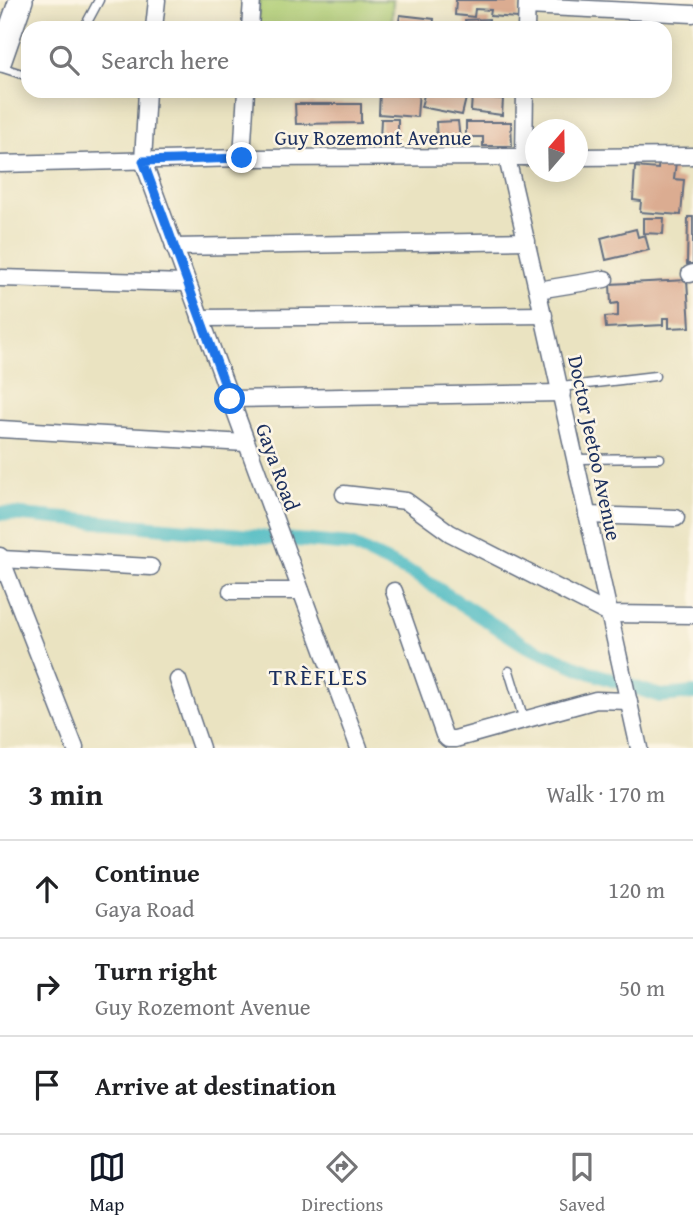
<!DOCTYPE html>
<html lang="en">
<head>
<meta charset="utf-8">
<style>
	body { margin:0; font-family:"Gentium Book Plus",serif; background:#f6f6f6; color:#202124 }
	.compass { position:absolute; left:525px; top:119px; width:63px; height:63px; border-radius:50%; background:#fff; box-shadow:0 4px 18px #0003; rotate:20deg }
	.stop { position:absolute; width:21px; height:21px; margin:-16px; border:5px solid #1a73e8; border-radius:50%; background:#fff }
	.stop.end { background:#1a73e8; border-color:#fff; box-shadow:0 2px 7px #0008 }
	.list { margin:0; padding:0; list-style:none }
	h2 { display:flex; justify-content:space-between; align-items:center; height:91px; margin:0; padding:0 28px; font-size:30px }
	h2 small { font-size:23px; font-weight:400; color:#757577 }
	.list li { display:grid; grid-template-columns:46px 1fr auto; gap:21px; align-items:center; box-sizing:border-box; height:98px; padding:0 28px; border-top:2px solid #e0e0e0 }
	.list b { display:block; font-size:26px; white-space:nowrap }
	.list p { margin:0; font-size:23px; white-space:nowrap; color:#757577 }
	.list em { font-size:23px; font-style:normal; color:#757577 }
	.icon { flex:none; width:38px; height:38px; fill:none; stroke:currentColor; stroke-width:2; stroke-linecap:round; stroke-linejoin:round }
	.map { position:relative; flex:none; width:693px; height:748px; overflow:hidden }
	.search { position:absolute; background:#fff; box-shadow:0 4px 18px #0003; left:21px; right:21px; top:21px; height:77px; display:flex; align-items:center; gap:18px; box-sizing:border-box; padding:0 24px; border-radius:21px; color:#757577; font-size:26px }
	.sheet { height:385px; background:#fff }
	nav { display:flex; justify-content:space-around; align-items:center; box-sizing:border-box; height:98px; border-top:2px solid #e0e0e0; background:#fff; font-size:19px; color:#757577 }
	nav a { display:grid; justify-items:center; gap:4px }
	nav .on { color:#111827 }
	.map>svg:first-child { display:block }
	.green { fill:#aecc73; stroke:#647e68; stroke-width:2 }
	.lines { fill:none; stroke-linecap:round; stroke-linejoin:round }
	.canal { stroke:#4cbac2; stroke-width:14 }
	.building { fill:#dbac91 }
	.lane-casing { stroke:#636e81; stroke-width:11 }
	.street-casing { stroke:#636e81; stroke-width:19 }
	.secondary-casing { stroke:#636e81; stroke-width:26 }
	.lane { stroke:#fff; stroke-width:8 }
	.street { stroke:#fff; stroke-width:16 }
	.secondary { stroke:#fff; stroke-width:23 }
	.route { stroke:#1a73e8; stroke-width:9 }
	.labels { text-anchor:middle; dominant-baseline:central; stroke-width:5; stroke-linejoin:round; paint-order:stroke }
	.street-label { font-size:21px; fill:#1b2f5e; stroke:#fcf5e5 }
	.quarter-label { font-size:24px; letter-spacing:2px; fill:#1b2f5e; stroke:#fcf5e5 }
</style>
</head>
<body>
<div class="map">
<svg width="693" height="748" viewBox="0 0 693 748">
	<rect width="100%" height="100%" fill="#fcf5e5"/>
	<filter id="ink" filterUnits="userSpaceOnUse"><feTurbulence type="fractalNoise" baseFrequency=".0143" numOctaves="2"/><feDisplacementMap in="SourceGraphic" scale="14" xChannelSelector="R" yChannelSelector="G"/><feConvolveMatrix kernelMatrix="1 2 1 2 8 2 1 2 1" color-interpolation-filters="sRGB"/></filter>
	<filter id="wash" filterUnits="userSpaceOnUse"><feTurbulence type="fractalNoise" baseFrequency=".00686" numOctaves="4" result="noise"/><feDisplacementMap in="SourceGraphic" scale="28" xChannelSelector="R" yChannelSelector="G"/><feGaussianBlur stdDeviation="1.57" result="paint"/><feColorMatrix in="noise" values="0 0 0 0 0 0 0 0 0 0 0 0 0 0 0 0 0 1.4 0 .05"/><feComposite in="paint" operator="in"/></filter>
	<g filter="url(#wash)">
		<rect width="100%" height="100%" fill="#eae3c1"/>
		<path class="green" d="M259,0h134l-1,28 -134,-1z"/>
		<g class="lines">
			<path class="canal" d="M0,513l351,32 65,30 109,70 64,27 71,24 33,-3"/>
		</g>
		<g id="blocks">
			<g class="building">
				<path d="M456,0h63l-1,18 -28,-2 1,-6 -16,-1 -1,8 -19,-2z"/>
				<path d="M400,15l34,4 -1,9h-35z"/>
				<path d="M489,19v9h-23l-1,-8z"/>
				<path d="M380,91h39l-2,26 -38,-3z"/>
				<path d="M425,91h25l17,3 -5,21 -41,-8z"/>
				<path d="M472,96l31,3 -1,16 -31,-4z"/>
				<path d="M295,104h66v19l-65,1z"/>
				<path d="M381,119h17v21h-18z"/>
				<path d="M458,121l2,19 -23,1 -1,-19z"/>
				<path d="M466,122h45l1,24h-29v-9h-17z"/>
				<path d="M659,161l17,1 -2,17 10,1 -3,35 -41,-3 1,-11 -8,-1 2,-33 23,2z"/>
				<path d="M688,217h5v47h-6z"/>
				<path d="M643,218h21l-1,16 -20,-1z"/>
				<path d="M636,229l2,8 7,-2 4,15 -43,10 -5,-22z"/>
				<path d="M687,280l3,47 -21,1v-10h-6v7l-57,3 -1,-11 13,-1v-13l-7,1 -1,-20z"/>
			</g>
		</g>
	</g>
	<g filter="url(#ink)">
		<use href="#blocks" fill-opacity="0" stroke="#636e81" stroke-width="2"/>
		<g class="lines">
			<defs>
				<g id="lane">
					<path d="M84,28l15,-28"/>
					<path d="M0,67l28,9"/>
					<path d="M561,387l94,-11"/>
					<path d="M576,459l84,-1"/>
					<path d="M509,671l15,49"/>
				</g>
				<g id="street">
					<path d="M527,6l166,8"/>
					<path d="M154,28l3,-28"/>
					<path d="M250,28l2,-28"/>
					<path d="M526,28l1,-28"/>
					<path d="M147,91l-4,70 216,587"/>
					<path d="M524,157l1,-66"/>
					<path d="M578,157l115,-1"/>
					<path d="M242,158l4,-67"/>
					<path d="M507,158c46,196 88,393 132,590"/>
					<path d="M0,164l242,-6 294,-1"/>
					<path d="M174,247l353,-6"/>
					<path d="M690,274l3,-1"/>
					<path d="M0,278l187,5"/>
					<path d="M538,290l67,-11"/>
					<path d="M200,318l344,-3"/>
					<path d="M230,399l332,-6"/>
					<path d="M0,429l246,14"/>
					<path d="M344,494l62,7 44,32 159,81 84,1"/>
					<path d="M587,515l89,3"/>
					<path d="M0,556l75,192"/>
					<path d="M1,559l150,8"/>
					<path d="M231,591h70"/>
					<path d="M394,591l50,144 4,4h7l141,-39 33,1"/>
					<path d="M178,680l23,68"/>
				</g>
				<path id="secondary" d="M0,60l21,-60"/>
			</defs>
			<use href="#lane" class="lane-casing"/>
			<use href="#street" class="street-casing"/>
			<use href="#secondary" class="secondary-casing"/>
			<use href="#lane" class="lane"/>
			<use href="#street" class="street"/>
			<use href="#secondary" class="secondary"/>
		</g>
	</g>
	<g class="lines" filter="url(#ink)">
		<path class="route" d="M230,399l-87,-238 99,-3"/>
	</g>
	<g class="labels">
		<g class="street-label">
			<text x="373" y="137">Guy Rozemont Avenue</text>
			<text transform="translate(595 448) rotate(78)">Doctor Jeetoo Avenue</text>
			<text transform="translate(278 467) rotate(70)">Gaya Road</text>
		</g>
		<g class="quarter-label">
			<text x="319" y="676">TRÈFLES</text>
		</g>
	</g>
</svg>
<svg class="compass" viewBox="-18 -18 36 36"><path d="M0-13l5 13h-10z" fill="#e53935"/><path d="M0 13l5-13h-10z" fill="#757577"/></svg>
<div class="stop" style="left:230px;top:399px"></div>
<div class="stop end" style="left:242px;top:158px"></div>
<div class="search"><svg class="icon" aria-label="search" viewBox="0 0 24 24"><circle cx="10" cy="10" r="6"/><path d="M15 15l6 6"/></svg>Search here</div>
</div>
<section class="sheet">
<h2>3 min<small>Walk · 170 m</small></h2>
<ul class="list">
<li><svg class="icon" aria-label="ahead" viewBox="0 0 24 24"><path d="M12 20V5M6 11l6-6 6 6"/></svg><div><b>Continue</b><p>Gaya Road</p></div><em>120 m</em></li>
<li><svg class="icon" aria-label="right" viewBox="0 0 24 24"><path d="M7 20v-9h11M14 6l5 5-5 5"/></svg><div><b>Turn right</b><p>Guy Rozemont Avenue</p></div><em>50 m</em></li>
<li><svg class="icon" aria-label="arrive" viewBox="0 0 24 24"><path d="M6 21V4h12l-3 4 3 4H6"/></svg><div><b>Arrive at destination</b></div></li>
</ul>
</section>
<nav>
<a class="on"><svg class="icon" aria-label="map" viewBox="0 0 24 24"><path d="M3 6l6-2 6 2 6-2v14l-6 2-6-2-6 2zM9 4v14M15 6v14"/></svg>Map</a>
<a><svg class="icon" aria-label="directions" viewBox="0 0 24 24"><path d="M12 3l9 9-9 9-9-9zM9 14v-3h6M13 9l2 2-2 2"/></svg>Directions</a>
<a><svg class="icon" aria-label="saved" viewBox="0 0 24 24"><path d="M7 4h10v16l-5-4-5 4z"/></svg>Saved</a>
</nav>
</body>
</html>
